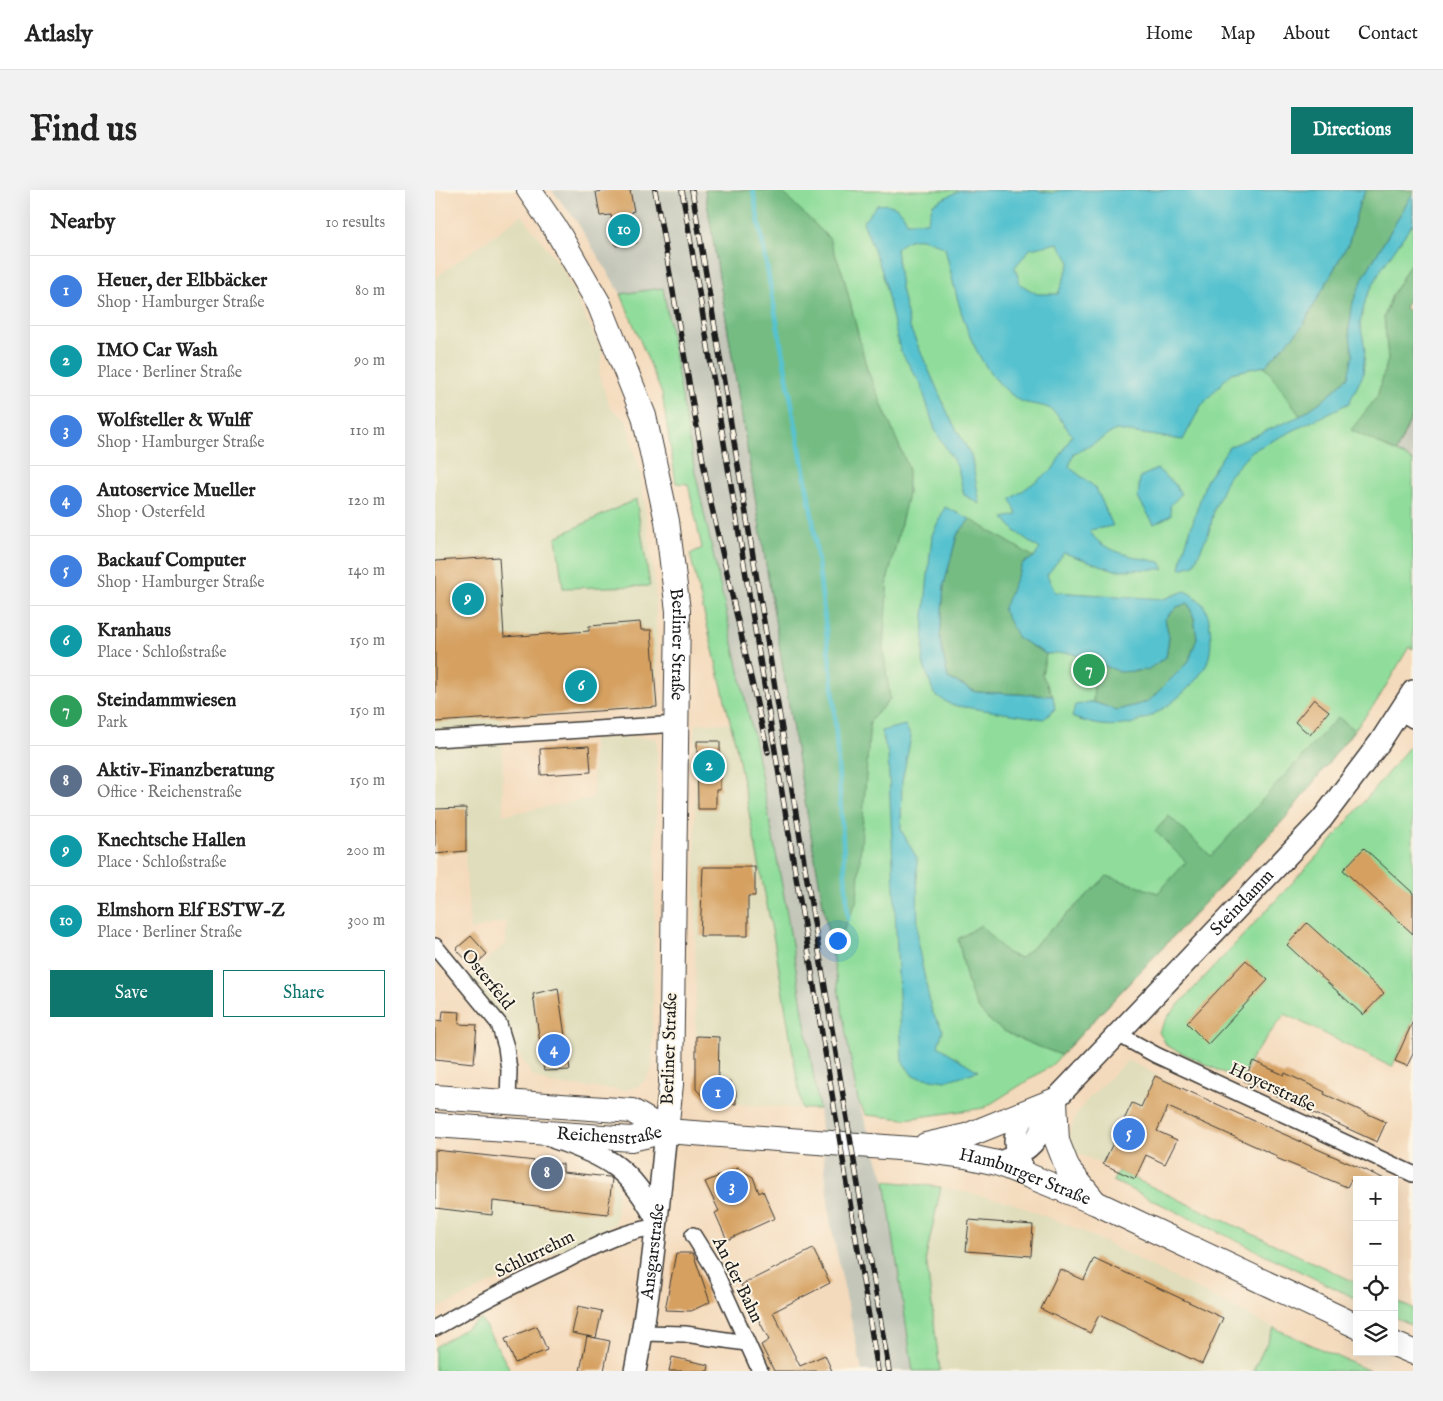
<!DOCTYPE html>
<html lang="en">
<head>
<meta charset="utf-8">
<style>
	body { margin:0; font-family:"IM FELL English",serif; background:#f2f2f2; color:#222 }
	.controls { position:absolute; right:15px; bottom:15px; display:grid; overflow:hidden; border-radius:0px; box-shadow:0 5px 20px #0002 }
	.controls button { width:45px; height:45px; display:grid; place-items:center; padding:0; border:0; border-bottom:1px solid #e0e0e0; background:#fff; color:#222; font:25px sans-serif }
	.you { position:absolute; left:402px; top:750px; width:18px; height:18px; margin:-12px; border:4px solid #fff; border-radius:50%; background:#1a73e8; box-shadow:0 0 0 8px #1a73e833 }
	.badge { display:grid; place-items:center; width:32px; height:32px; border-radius:50%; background:#0f766e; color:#fff; font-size:16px; font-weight:700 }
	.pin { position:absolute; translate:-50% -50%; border:2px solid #fff; box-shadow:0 1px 5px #0006 }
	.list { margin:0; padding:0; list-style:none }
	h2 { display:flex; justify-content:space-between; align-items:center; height:65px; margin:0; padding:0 20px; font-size:21px }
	h2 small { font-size:16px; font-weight:400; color:#767676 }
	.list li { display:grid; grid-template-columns:32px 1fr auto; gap:15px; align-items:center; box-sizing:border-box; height:70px; padding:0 20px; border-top:1px solid #e0e0e0 }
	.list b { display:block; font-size:19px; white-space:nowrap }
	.list p { margin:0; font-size:16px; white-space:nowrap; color:#767676 }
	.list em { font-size:16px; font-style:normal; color:#767676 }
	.actions { display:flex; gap:10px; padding:15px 20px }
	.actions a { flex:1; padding:11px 0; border:1px solid #0f766e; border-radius:0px; text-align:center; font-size:18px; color:#0f766e }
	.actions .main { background:#0f766e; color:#fff }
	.icon { flex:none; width:28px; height:28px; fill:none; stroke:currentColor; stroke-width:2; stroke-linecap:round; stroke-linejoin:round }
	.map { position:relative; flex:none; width:978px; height:1181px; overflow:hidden; border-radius:0px }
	header { display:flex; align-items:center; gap:30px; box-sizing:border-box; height:70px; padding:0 25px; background:#fff; border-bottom:1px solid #e0e0e0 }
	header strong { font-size:24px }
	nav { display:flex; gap:28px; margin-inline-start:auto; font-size:18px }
	.intro { display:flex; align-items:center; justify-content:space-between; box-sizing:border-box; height:120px; padding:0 30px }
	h1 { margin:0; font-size:35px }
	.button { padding:12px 22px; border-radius:0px; background:#0f766e; color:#fff; font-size:18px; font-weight:700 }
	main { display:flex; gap:30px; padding:0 30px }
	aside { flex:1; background:#fff; border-radius:0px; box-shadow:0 5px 20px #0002 }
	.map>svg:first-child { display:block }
	.built { fill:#dfddbb }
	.industrial { fill:#c3c6b9 }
	.green { fill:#90dd9b; stroke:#567c5c }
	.forest { fill:#74bc83; stroke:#486c50 }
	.water { fill:#56c2cf; stroke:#396f76; fill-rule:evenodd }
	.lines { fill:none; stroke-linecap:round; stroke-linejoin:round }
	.stream { stroke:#56c2cf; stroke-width:5 }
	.building { fill:#d5a061 }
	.street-casing { stroke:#3c3834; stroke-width:18 }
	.secondary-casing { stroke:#3c3834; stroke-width:24 }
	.primary-casing { stroke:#3c3834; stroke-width:26 }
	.street { stroke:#fff; stroke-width:15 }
	.secondary { stroke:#fff; stroke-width:21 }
	.primary { stroke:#fff; stroke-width:24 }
	.rail-casing { stroke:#1c1c1c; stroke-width:5.5 }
	.rail { stroke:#fcf5e5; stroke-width:4; stroke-dasharray:11; stroke-linecap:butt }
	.labels { text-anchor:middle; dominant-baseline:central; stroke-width:4; stroke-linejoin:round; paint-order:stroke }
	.street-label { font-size:18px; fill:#1c1c1c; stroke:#fcf5e5 }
</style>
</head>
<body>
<header>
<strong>Atlasly</strong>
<nav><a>Home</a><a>Map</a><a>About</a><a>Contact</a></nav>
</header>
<div class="intro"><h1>Find us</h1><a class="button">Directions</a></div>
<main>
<aside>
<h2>Nearby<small>10 results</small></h2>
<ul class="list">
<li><span class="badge" style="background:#3f7fe0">1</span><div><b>Heuer, der Elbbäcker</b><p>Shop · Hamburger Straße</p></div><em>80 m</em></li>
<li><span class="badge" style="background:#0f9aa8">2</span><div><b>IMO Car Wash</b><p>Place · Berliner Straße</p></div><em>90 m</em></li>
<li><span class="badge" style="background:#3f7fe0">3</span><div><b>Wolfsteller &amp; Wulff</b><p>Shop · Hamburger Straße</p></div><em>110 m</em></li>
<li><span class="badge" style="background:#3f7fe0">4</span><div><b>Autoservice Mueller</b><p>Shop · Osterfeld</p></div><em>120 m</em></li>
<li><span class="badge" style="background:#3f7fe0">5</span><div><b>Backauf Computer</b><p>Shop · Hamburger Straße</p></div><em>140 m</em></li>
<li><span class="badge" style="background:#0f9aa8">6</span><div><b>Kranhaus</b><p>Place · Schloßstraße</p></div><em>150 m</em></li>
<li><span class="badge" style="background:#2e9e5b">7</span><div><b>Steindammwiesen</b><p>Park</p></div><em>150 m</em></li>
<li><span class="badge" style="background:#5c6f8a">8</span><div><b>Aktiv-Finanzberatung</b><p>Office · Reichenstraße</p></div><em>150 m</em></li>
<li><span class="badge" style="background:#0f9aa8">9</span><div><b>Knechtsche Hallen</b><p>Place · Schloßstraße</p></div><em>200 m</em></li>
<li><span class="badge" style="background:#0f9aa8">10</span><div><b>Elmshorn Elf ESTW-Z</b><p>Place · Berliner Straße</p></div><em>300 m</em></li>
</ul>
<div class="actions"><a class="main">Save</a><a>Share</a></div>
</aside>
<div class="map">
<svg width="978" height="1181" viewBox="0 0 978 1181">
	<rect width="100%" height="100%" fill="#fcf5e5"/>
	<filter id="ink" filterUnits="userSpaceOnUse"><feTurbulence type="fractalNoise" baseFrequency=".02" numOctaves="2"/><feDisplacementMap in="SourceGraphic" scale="10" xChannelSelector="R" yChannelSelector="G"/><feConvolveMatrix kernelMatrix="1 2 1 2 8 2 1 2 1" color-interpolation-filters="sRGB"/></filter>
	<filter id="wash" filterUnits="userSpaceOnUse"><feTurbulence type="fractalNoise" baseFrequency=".0096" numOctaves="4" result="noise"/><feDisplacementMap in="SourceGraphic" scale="20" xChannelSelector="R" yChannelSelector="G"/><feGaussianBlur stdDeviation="1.12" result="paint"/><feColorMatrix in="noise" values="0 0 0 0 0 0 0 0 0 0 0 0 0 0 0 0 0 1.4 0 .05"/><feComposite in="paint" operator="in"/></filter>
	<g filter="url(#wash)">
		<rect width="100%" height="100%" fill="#f4dabc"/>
		<g class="built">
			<path d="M87,25l41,55 39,82 -3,22 11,34 16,12 14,52 15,112 3,124 -156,10 1,97 90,-17v-60h64l-5,331 -7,11 -8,7 -14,3 -73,-6 -18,-9 -15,-24 -14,-30 -36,-43 39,-35v-22l-36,9 -5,-78 -30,3v-577z"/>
			<path d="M295,533l46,228 26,158 -90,-7 -7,-3 -9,-10 -1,-365z"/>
			<path d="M693,870l50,26 -43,93 -62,-28 -4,-15 6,-19 12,-17z"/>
			<path d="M0,960l128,14v8l49,5 6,14 -3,33 -180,86z"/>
			<path d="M506,997l69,15 72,29 192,97 -21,43h-313l-14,-114z"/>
		</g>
		<g class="industrial">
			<path d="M117,0h153l93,571 60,340 27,80 28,190h-51l-32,-150 -11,-112 -35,-213 -29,-153 -60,-271 -32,-184 -42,6 -44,-72z"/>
			<path d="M978,224v47l-17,-9z"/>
		</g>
		<g class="green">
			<path d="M270,0h708v101l-8,17 8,6v100l-17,38 17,9v188l-4,-2 -32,54 -90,115 -236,250 -67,42 -79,11 -39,-4 -8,-14 -60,-340z"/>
			<path d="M228,98l32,184 60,271 29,153 35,213h-17l-26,-158 -40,-205 -46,-192 12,-6 -14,-64 -12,-1 -14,-89 -41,-100z"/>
			<path d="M201,309l14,87 -87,2 -7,-51z"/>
			<path d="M974,557h4v274l-21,46 -107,-53 -31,40 -13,27 -74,-35 -8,-14 10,-17 164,-176z"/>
			<path d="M683,981l239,112v16l-244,-118z"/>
			<path d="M450,991l56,6 -15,70 14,114h-27z"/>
			<path d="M959,1110l19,9v17l-19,-9z"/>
			<path d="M46,1129l30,52h-76v-24z"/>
			<path d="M839,1138l96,43h-117z"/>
		</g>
		<g class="forest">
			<path d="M270,0h75l49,48 14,36 24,95 41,98v27l-20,84 -5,70 7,51 -20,22 -13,179 -25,56 -34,-195z"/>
			<path d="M931,0h47v3l-49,83 -15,53 5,26 -6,22 -22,21 -26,18 -35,-50 37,-39 47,-85 10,-38z"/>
			<path d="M978,69v32l-8,17 8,6v100l-17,38 -45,-22 26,-33 11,-38 -4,-42 8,-22z"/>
			<path d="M535,329l64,38 -12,7 -6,17 2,57 28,16 -4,21 11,21 -77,-4 -28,-14 -8,-38 4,-55 13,-50z"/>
			<path d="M753,413l6,15 3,20 -8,23 -41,41 -31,8 -24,-8 2,-40c33,13 42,14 71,-5l3,-20 -4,-18 12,-12z"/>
			<path d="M903,527l16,13 -67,86 -226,239c-28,-11 -63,-20 -82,-46 -12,-17 -16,-50 -21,-70l23,-14 26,28 14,5 86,-82 51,17 28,-31 -31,-31 14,-15 42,40z"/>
		</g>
		<g class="water">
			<path d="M525,0h74l18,3 9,-3h305l-7,14 -10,38 -47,85 -37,39 -34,7 -30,33 -18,34 -67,-10 -30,18 -12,5 -5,14 27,21 17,38 -23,4c8,22 50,28 70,32l4,7 -49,1 -51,-17 -17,22 8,17 109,7 21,-8c18,10 22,15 25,35 1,12 2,25 -3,37 -12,26 -55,59 -83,62 -19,2 -35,-1 -52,-8l3,-12 18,-3 24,8 31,-8 41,-41 8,-23 -3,-20 -6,-15 -11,4 -12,12 4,18 -3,20 -19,13 -26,2 -51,-19 -24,1 -28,-16 -15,-28 19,-46 12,-7 6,-8 -25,-18 -11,-13 13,-3 -6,-16 42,-30 19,-34c-6,-7 -12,-18 -19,-24 -9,-8 -26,-5 -36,-12 -48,-34 -59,-97 -72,-151 -20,-10 -32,-15 -49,1l5,39 9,40 40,90 21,37 9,49 -16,-9 -6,-27 -23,-38 -14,-45 -21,-35 -18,-79 -19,-49 14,-17c16,-2 24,2 30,17h20l6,-18zM623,53l12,19 -12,32h-21l-17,-10 -5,-17 15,-18z"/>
			<path d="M978,3v30l-31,45 -16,30 -6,25 5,25 -2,27 -14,28 -97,48 -24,26 -14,33 -4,19 -16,36 -14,4 3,-16 23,-72 23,-34 71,-31 26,-18 22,-21 5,-22 -4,-26 4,-27 11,-26z"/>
			<path d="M722,279l17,14 7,11 -11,12 1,9 -17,9 -16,-26 2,-21z"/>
			<path d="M510,317l25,12 -13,16 -13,50 -4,55 8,38 28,14 77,4 2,13 -11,10 -93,-14 -17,-11 -11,-31 1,-48 8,-80z"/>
			<path d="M470,535l6,12 -9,44 -1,49 16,28 1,88 14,66 11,18 -5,16 40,25 -33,10 -32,-5 -11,-15 -14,-307 -7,-23z"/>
		</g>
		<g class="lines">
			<path class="stream" d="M318,0l60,331 20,167 15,231"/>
		</g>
		<g id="blocks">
			<g class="building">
				<path d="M176,0h19l4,21 -3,1 6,31 -21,3 -5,-31 -11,1 -4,-24z"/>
				<path d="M64,367l5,80 85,-6v-5l51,-4 1,8h10l6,77 -222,15v-161z"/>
				<path d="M879,509l15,12 -19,24 -15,-13z"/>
				<path d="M262,551h23v49h-4v19h-18z"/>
				<path d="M154,556l2,26 -50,3 -1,-26z"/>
				<path d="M31,618v43l-31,3v-45z"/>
				<path d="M929,658l49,45v41l-70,-64z"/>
				<path d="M268,677h52v29h-7v40h-48z"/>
				<path d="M872,733l77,70 -21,22 -76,-70z"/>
				<path d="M36,746l16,18 -14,13 -17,-18z"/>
				<path d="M811,770l22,20 -60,64 -21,-21z"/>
				<path d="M123,798l12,82 -26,1 -11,-77z"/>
				<path d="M8,821l17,1 -1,12 18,1 -3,38 -39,-4v-39l7,1z"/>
				<path d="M978,831v33l-6,12 -12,-5z"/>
				<path d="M261,846l23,1 -1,45h13l5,10v12l-24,-2 -7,-3 -9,-10z"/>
				<path d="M818,871l31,14 1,-2 40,19 -1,2 62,28 -9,20 -133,-61z"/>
				<path d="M720,886l106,48 126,56h-36l-4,7 -71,-29 1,-2 -109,-49 -11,24 20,9 -12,24 -19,-9 -11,24 -32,-15 29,-61 9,4z"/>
				<path d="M0,960l128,14v8l46,5 3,2 -4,35 -115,-13 -1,14 -57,-7z"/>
				<path d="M303,978l15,9 6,16 4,-2 12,27 -48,22 -12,-27 4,-2 -14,-29z"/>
				<path d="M534,1030l64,5 -2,31 -65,-5z"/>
				<path d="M378,1059l17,34 -57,29 27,54 25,-11 7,16h-58l-13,-26 8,-5 -28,-55z"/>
				<path d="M241,1063h17l17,49 -19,9 -26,-1z"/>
				<path d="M659,1068l129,60 -21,46 -103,-49 -9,18 -49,-24 19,-40 24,11z"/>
				<path d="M143,1116l24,5 -6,27 -24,-5z"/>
				<path d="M102,1136l10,24 -32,13 -10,-24z"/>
				<path d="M152,1146l23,5 -6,30h-24z"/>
				<path d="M237,1167l37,8 -1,6h-39z"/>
			</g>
		</g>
	</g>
	<g filter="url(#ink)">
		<use href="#blocks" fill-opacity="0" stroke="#3c3834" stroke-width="1"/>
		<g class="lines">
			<defs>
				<g id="street">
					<path d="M965,522l13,8"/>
					<path d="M0,549l243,-15"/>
					<path d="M0,756l64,78 7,23 3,23 -1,31"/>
					<path d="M681,843l40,22 257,119"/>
					<path d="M258,1045l20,32 47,104"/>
					<path d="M0,1138c41,-24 83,-45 126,-65 32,-16 60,-32 96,-36"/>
					<path d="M208,1143l42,1 61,9"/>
				</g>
				<g id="secondary">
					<path d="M120,948c53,18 76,31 102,82"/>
					<path id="s1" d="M562,973c40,-13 42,-27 58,-63l267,-281 58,-77 33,-51"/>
					<path d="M587,976c-12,-21 -9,-46 15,-57"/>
					<path id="s2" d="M200,1181c16,-79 23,-160 31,-240"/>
				</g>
				<g id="primary">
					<path id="s3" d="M94,0l28,41 42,73 45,112 23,105 11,90 -7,473 -5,47"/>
					<path d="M0,907l197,14 34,20"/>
					<path id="s4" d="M0,935l196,14 35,-8 246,18 54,7 31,7 99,40 261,123"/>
					<path d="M491,955l40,-9 89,-36 2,41 11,28 26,32"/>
					<path d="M959,1154l19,8"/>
				</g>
			</defs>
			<use href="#street" class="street-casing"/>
			<use href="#secondary" class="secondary-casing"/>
			<use href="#primary" class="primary-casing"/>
			<use href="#street" class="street"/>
			<use href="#secondary" class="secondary"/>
			<use href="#primary" class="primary"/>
			<defs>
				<g id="rail">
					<path d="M220,0l54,305 59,257"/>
					<path d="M247,0l196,1181"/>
					<path d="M257,0l197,1181"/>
				</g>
			</defs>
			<use href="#rail" class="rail-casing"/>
			<use href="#rail" class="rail"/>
		</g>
	</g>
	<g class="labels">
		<g class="street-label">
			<text stroke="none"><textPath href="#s3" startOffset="486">Berliner Straße</textPath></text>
			<text stroke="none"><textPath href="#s1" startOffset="362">Steindamm</textPath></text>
			<text transform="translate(52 790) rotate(51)">Osterfeld</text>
			<text transform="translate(235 859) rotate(-88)">Berliner Straße</text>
			<text transform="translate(837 898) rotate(25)">Hoyerstraße</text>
			<text stroke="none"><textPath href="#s4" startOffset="175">Reichenstraße</textPath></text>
			<text stroke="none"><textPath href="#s4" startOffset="596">Hamburger Straße</textPath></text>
			<text stroke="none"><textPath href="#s2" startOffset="121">Ansgarstraße</textPath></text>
			<text transform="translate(100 1065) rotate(-26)">Schlurrehm</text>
			<text transform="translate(302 1090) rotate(64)">An der Bahn</text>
		</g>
	</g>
</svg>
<div class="controls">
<button>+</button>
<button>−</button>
<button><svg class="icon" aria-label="locate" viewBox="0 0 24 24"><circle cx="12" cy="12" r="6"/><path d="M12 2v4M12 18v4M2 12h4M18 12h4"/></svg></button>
<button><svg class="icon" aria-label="layers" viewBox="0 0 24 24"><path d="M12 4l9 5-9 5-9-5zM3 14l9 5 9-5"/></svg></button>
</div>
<div class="you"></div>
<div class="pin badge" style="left:283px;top:903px;background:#3f7fe0">1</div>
<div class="pin badge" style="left:274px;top:576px;background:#0f9aa8">2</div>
<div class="pin badge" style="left:297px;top:997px;background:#3f7fe0">3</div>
<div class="pin badge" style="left:119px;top:860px;background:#3f7fe0">4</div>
<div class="pin badge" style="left:694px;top:944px;background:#3f7fe0">5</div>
<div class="pin badge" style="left:146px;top:496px;background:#0f9aa8">6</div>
<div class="pin badge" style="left:654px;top:480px;background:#2e9e5b">7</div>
<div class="pin badge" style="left:112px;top:983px;background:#5c6f8a">8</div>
<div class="pin badge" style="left:33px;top:409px;background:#0f9aa8">9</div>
<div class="pin badge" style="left:189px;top:40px;background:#0f9aa8">10</div>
</div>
</main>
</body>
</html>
